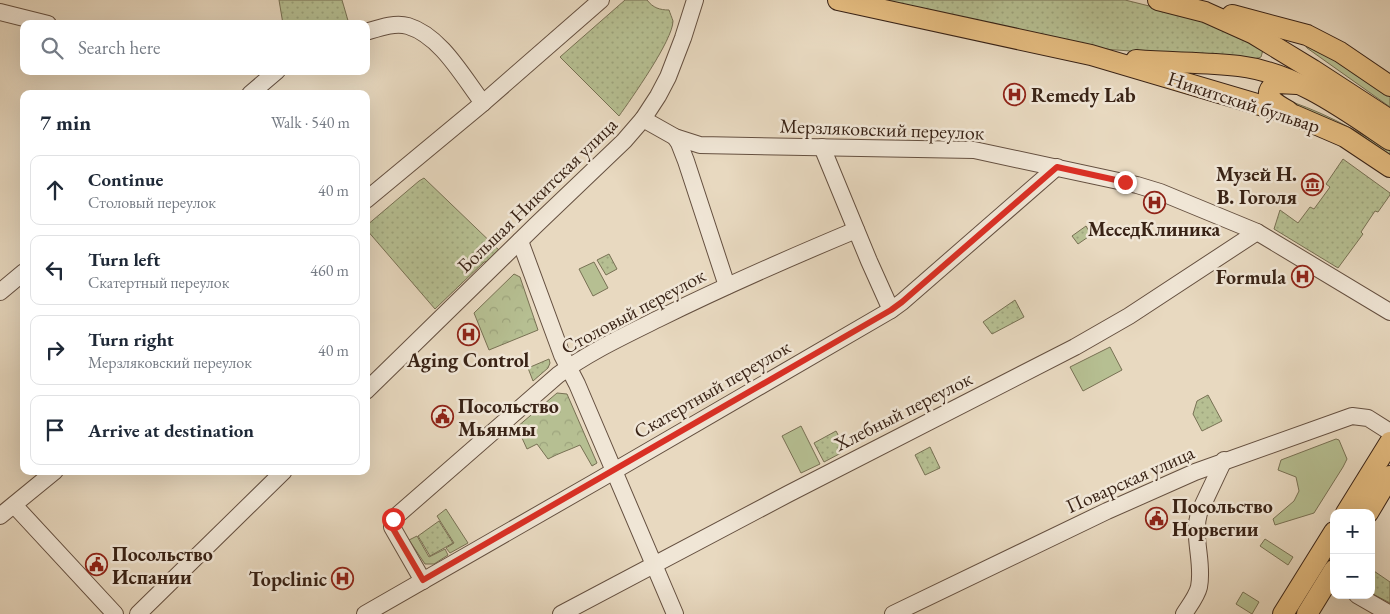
<!DOCTYPE html>
<html lang="en">
<head>
<meta charset="utf-8">
<style>
	body { margin:0; font-family:"EB Garamond",serif; background:#f6f6f7; color:#1f2937 }
	.controls { position:absolute; right:15px; bottom:15px; display:grid; overflow:hidden; border-radius:10px; box-shadow:0 5px 20px #0002 }
	.controls button { width:45px; height:45px; display:grid; place-items:center; padding:0; border:0; border-bottom:1px solid #e0e1e3; background:#fff; color:#1f2937; font:25px sans-serif }
	.stop { position:absolute; width:15px; height:15px; margin:-11px; border:4px solid #d93025; border-radius:50%; background:#fff }
	.stop.end { background:#d93025; border-color:#fff; box-shadow:0 1px 5px #0008 }
	.list { margin:0; padding:0; list-style:none }
	h2 { display:flex; justify-content:space-between; align-items:center; height:65px; margin:0; padding:0 20px; font-size:21px }
	h2 small { font-size:16px; font-weight:400; color:#747a83 }
	.list li { display:grid; grid-template-columns:32px 1fr auto; gap:15px; align-items:center; box-sizing:border-box; height:70px; margin:0 10px 10px; padding:0 10px; border:1px solid #e0e1e3; border-radius:10px }
	.list b { display:block; font-size:19px; white-space:nowrap }
	.list p { margin:0; font-size:16px; white-space:nowrap; color:#747a83 }
	.list em { font-size:16px; font-style:normal; color:#747a83 }
	.icon { flex:none; width:28px; height:28px; fill:none; stroke:currentColor; stroke-width:2; stroke-linecap:round; stroke-linejoin:round }
	.map { position:relative; flex:none; width:1390px; height:614px; overflow:hidden }
	.search { position:absolute; background:#fff; box-shadow:0 5px 20px #0002; left:20px; top:20px; width:350px; height:55px; display:flex; align-items:center; gap:12px; box-sizing:border-box; padding:0 18px; border-radius:10px; color:#747a83; font-size:19px }
	.panel { position:absolute; background:#fff; box-shadow:0 5px 20px #0002; left:20px; top:90px; width:350px; height:385px; border-radius:10px }
	.map>svg:first-child { display:block }
	.grass { fill:#b6bf92; stroke:#787154 }
	.forest { fill:url(#forest-crowns); stroke:#787154 }
	.park { fill:url(#park-dots); stroke:#787154 }
	.lines { fill:none; stroke-linecap:round; stroke-linejoin:round }
	.minor-casing { stroke:#655040; stroke-width:18 }
	.major-casing { stroke:#392316; stroke-width:22 }
	.minor { stroke:#f0e6d6; stroke-width:16 }
	.major { stroke:#e4bc80; stroke-width:20 }
	.route { stroke:#d93025; stroke-width:6 }
	.labels { text-anchor:middle; dominant-baseline:central; stroke-width:5; stroke-linejoin:round; paint-order:stroke }
	.poi-label { font-size:20px; font-weight:bold; fill:#392316; stroke:#f0e6d6; text-anchor:start }
	.street-label { font-size:20px; fill:#392316; stroke:#f0e6d6 }
</style>
</head>
<body>
<div class="map">
<svg width="1390" height="614" viewBox="0 0 1390 614">
	<defs>
		<pattern id="forest-crowns" width="20" height="18" patternUnits="userSpaceOnUse" patternTransform="scale(1.25)"><rect width="20" height="18" fill="#b6bf92"/><path d="M2 6a3 3 0 1 1 6 0M12 15a3 3 0 1 1 6 0" fill="none" stroke="#9da47d"/></pattern>
		<pattern id="park-dots" width="8" height="8" patternUnits="userSpaceOnUse" patternTransform="scale(1.25)"><rect width="8" height="8" fill="#b6bf92"/><path d="M2 2h.1M6 6h.1" fill="none" stroke="#9da47d" stroke-width="1.8" stroke-linecap="round"/></pattern>
	</defs>
	<rect width="100%" height="100%" fill="#e8d9c0"/>
	<filter id="stains"><feTurbulence type="fractalNoise" baseFrequency=".004" numOctaves="4"/><feColorMatrix values="0 0 0 0 .2 0 0 0 0 .09 0 0 0 0 .02 0 0 0 .5 -.17"/></filter>
	<radialGradient id="worn" r=".72"><stop offset=".6" stop-color="#630" stop-opacity="0"/><stop offset="1" stop-color="#630" stop-opacity=".3"/></radialGradient>
	<g class="grass">
		<path d="M1306,46h7l77,48v13l-83,-59z"/>
		<path d="M1277,97c40,12 78,32 113,54v9z"/>
		<path d="M594,262l14,26 -15,8 -14,-27z"/>
		<path d="M1110,347l12,23 -39,21 -13,-24z"/>
		<path d="M801,426l19,38 -19,9 -19,-37z"/>
		<path d="M1336,439l3,1 8,19 -4,8 -29,46 -39,12 -2,-6 21,-18 5,-10 -3,-14 -18,-7 3,-10z"/>
		<path d="M446,509l22,34 -18,10 -4,-5 8,-5 -17,-27z"/>
		<path d="M417,536l12,21 16,-8 3,6 -14,9h-9l-16,-24z"/>
		<path d="M1265,539l28,18 -5,8 -28,-19z"/>
		<path d="M1243,592l16,10 -7,12 -16,-10z"/>
	</g>
	<g class="forest">
		<path d="M514,274l6,3 18,53 -49,20 -15,-37z"/>
		<path d="M557,393l10,1 30,69 -5,3 -12,-21c-11,5 -21,8 -32,14l-11,-15 -10,5 -10,-22z"/>
	</g>
	<g class="park">
		<path d="M279,0h63l7,24h-66z"/>
		<path d="M625,0h22c6,8 13,10 22,10 1,3 3,8 4,11 0,19 -42,78 -54,95l-59,-59z"/>
		<path d="M876,0h249l89,22 49,28 -2,7 -8,3 -150,-11z"/>
		<path d="M1343,159l47,34v2l-12,17 -3,-1 -14,21 2,2 -25,34 -64,-39 6,-19 18,13 12,-16 4,2 16,-22 -4,-3z"/>
		<path d="M424,178l77,74 -10,9 -7,1 -49,47 -69,-80v-3l53,-45z"/>
		<path d="M1086,226l5,9 -13,9 -6,-8z"/>
		<path d="M609,254l8,15 -11,6 -9,-15z"/>
		<path d="M1015,300l9,17 -32,17 -9,-12z"/>
		<path d="M549,359l1,4 -2,5 -15,13 -5,-13z"/>
		<path d="M1208,395l14,26 -20,10 -9,-17 4,-13z"/>
		<path d="M836,431l8,15 -3,7 -17,9 -10,-19z"/>
		<path d="M930,447l10,21 -15,7 -10,-20z"/>
		<path d="M439,521l14,22 -23,13 -12,-20z"/>
		<path d="M1371,569l19,13v21l-19,-10z"/>
	</g>
	<g class="lines">
		<defs>
			<g id="minor">
				<path d="M0,12l48,12"/>
				<path d="M366,32c13,-4 29,-10 42,-6 33,10 55,51 75,77"/>
				<path d="M250,94l27,-23"/>
				<path d="M643,119l32,18 25,8 274,5 163,35 23,7 97,40 133,80"/>
				<path d="M675,137l4,6 7,18 41,125"/>
				<path d="M822,147l47,114 22,49"/>
				<path d="M366,200l117,-97 118,-103"/>
				<path d="M520,241l42,114 15,29 98,230"/>
				<path d="M0,292l24,-20"/>
				<path d="M366,391l170,-166 88,-84 19,-22 15,-23 10,-19 15,-39 12,-38"/>
				<path d="M14,505l101,109"/>
				<path d="M0,516l55,-45"/>
				<path d="M423,581l-31,-54 1,-8 165,-144c31,-23 66,-39 100,-56 65,-32 131,-61 198,-89"/>
				<path d="M1357,595l33,19"/>
				<path d="M138,614l146,-143"/>
				<path d="M365,614l237,-136 289,-168 11,-8 155,-135"/>
				<path d="M561,614l227,-120 287,-147 54,-31 128,-84"/>
				<path d="M893,614l214,-103 88,-39 157,-56 16,2 22,14"/>
				<path d="M1184,614c5,-8 13,-18 15,-27 5,-24 -7,-50 0,-74l25,-53"/>
			</g>
			<g id="major">
				<path d="M838,0l253,55 203,60 51,22 45,30"/>
				<path d="M1158,0l47,12 49,22 59,36 77,50"/>
				<path d="M1232,15l75,20 33,17 50,34"/>
				<path d="M1136,60c34,3 69,2 103,6 57,7 105,43 151,74"/>
				<path d="M1288,111c-11,-6 -30,-16 -11,-28l20,1"/>
				<path d="M1346,513l44,-71"/>
				<path d="M1368,513l22,-37"/>
				<path d="M1283,614l51,-82"/>
				<path d="M1307,614l27,-44"/>
			</g>
		</defs>
		<use href="#minor" class="minor-casing"/>
		<use href="#major" class="major-casing"/>
		<use href="#minor" class="minor"/>
		<use href="#major" class="major"/>
	</g>
	<g class="lines">
		<path class="route" d="M393,519l-1,8 31,53 468,-270 11,-8 155,-135 68,15"/>
	</g>
	<defs>
		<symbol id="hospital-ring" viewBox="-11 -11 22 22"><circle r="9.5" fill="#f0e6d6" stroke="#8f2418" stroke-width="1.5"/><path d="M-5-5h3v3.5h4V-5h3V5h-3V1.5h-4V5h-3Z" fill="#8f2418"/></symbol>
		<symbol id="museum-ring" viewBox="-11 -11 22 22"><circle r="9.5" fill="#f0e6d6" stroke="#8f2418" stroke-width="1.5"/><path d="M0-6L6-3V-2H-6V-3ZM-5-1h2V3h-2ZM-1-1h2V3h-2ZM3-1h2V3H3ZM-6 4H6V6H-6Z" fill="#8f2418"/></symbol>
		<symbol id="civic-ring" viewBox="-11 -11 22 22"><circle r="9.5" fill="#f0e6d6" stroke="#8f2418" stroke-width="1.5"/><path d="M-.6-6.5H3V-4.5H.6V-3L4-1V1h2V6H-6V1h2V-1L-.6-3ZM-1.2 2.5V6h2.4V2.5Z" fill="#8f2418"/></symbol>
	</defs>
	<g fill-rule="evenodd">
		<use href="#hospital-ring" x="1002" y="82" width="25" height="25"/>
		<use href="#museum-ring" x="1300" y="172" width="25" height="25"/>
		<use href="#hospital-ring" x="1142" y="190" width="25" height="25"/>
		<use href="#hospital-ring" x="1290" y="264" width="25" height="25"/>
		<use href="#hospital-ring" x="456" y="322" width="25" height="25"/>
		<use href="#civic-ring" x="430" y="404" width="25" height="25"/>
		<use href="#civic-ring" x="1144" y="506" width="25" height="25"/>
		<use href="#civic-ring" x="84" y="552" width="25" height="25"/>
		<use href="#hospital-ring" x="330" y="566" width="25" height="25"/>
	</g>
	<g class="labels">
		<g class="poi-label">
			<text x="1031" y="95">Remedy Lab</text>
			<text x="1297" y="174" text-anchor="end">Музей Н.<tspan x="1297" dy="23">В. Гоголя</tspan></text>
			<text x="1154" y="229" text-anchor="middle">МеседКлиника</text>
			<text x="1286" y="277" text-anchor="end">Formula</text>
			<text x="468" y="360" text-anchor="middle">Aging Control</text>
			<text x="458" y="406">Посольство<tspan x="458" dy="23">Мьянмы</tspan></text>
			<text x="1172" y="506">Посольство<tspan x="1172" dy="23">Норвегии</tspan></text>
			<text x="112" y="554">Посольство<tspan x="112" dy="23">Испании</tspan></text>
			<text x="327" y="579" text-anchor="end">Topclinic</text>
		</g>
		<g class="street-label">
			<text transform="translate(1244 102) rotate(18)">Никитский бульвар</text>
			<text transform="translate(882 129) rotate(2)">Мерзляковский переулок</text>
			<text transform="translate(537 195) rotate(-44)">Большая Никитская улица</text>
			<text transform="translate(633 311) rotate(-28)">Столовый переулок</text>
			<text transform="translate(712 389) rotate(-30)">Скатертный переулок</text>
			<text transform="translate(903 411) rotate(-27)">Хлебный переулок</text>
			<text transform="translate(1130 479) rotate(-24)">Поварская улица</text>
		</g>
	</g>
	<rect width="100%" height="100%" filter="url(#stains)"/>
	<rect width="100%" height="100%" fill="url(#worn)"/>
</svg>
<div class="controls">
<button>+</button>
<button>−</button>
</div>
<div class="stop" style="left:393px;top:519px"></div>
<div class="stop end" style="left:1125px;top:182px"></div>
<div class="search"><svg class="icon" aria-label="search" viewBox="0 0 24 24"><circle cx="10" cy="10" r="6"/><path d="M15 15l6 6"/></svg>Search here</div>
<section class="panel">
<h2>7 min<small>Walk · 540 m</small></h2>
<ul class="list">
<li><svg class="icon" aria-label="ahead" viewBox="0 0 24 24"><path d="M12 20V5M6 11l6-6 6 6"/></svg><div><b>Continue</b><p>Столовый переулок</p></div><em>40 m</em></li>
<li><svg class="icon" aria-label="left" viewBox="0 0 24 24"><path d="M17 20v-9H6M10 6l-5 5 5 5"/></svg><div><b>Turn left</b><p>Скатертный переулок</p></div><em>460 m</em></li>
<li><svg class="icon" aria-label="right" viewBox="0 0 24 24"><path d="M7 20v-9h11M14 6l5 5-5 5"/></svg><div><b>Turn right</b><p>Мерзляковский переулок</p></div><em>40 m</em></li>
<li><svg class="icon" aria-label="arrive" viewBox="0 0 24 24"><path d="M6 21V4h12l-3 4 3 4H6"/></svg><div><b>Arrive at destination</b></div></li>
</ul>
</section>
</div>
</body>
</html>
